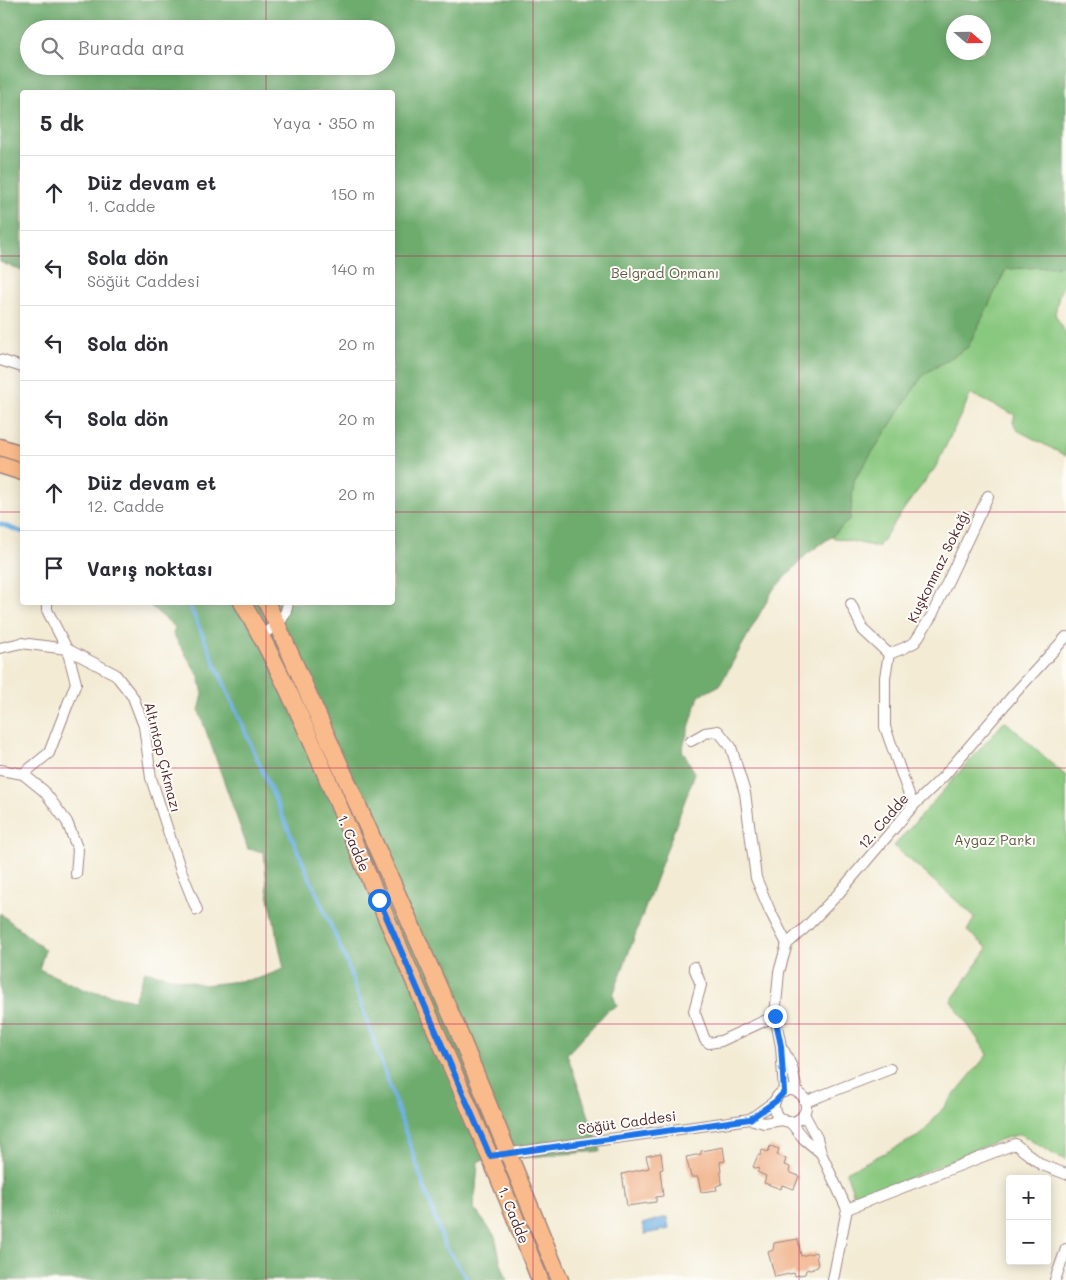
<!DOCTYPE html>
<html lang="tr">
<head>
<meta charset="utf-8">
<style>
	body { margin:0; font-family:Mali,sans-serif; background:#f2f2f3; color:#2b2b33 }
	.controls { position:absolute; right:15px; bottom:15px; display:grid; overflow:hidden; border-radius:5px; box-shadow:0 2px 12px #0003 }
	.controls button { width:45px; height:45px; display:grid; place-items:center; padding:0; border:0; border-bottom:1px solid #e1e1e2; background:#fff; color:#2b2b33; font:25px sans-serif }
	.compass { position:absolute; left:946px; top:15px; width:45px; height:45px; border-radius:50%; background:#fff; box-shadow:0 2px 12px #0003; rotate:110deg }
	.stop { position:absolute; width:15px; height:15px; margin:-11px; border:4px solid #1a73e8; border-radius:50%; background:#fff }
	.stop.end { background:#1a73e8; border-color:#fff; box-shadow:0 1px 5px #0008 }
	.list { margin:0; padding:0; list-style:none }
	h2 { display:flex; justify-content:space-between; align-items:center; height:65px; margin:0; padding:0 20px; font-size:21px }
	h2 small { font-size:16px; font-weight:400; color:#7c7c81 }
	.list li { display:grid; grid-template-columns:32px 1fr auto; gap:15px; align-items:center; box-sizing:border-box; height:75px; padding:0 20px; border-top:1px solid #e1e1e2 }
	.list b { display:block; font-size:19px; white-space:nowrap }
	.list p { margin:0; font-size:16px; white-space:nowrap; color:#7c7c81 }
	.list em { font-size:16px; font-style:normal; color:#7c7c81 }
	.icon { flex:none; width:28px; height:28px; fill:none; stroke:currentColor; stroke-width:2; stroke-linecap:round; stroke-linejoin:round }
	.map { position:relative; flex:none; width:1066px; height:1280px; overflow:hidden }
	.search { position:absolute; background:#fff; box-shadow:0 2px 12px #0003; left:20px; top:20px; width:375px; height:55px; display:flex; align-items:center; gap:12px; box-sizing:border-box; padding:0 18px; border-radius:28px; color:#7c7c81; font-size:19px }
	.panel { position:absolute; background:#fff; box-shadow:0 2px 12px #0003; left:20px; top:90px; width:375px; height:515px; border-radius:5px }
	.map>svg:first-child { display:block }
	.green { fill:#89c87f; stroke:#6a7455 }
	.forest { fill:#6eac6e; stroke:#5c664c; fill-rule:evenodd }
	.water { fill:#70b1e4; stroke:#5d6888 }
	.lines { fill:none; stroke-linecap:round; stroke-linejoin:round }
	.stream { stroke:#70b1e4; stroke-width:4 }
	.building { fill:#f0ac81 }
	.minor-casing { stroke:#9e8580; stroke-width:12 }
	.primary-casing { stroke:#9e8580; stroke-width:19 }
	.minor { stroke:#fff; stroke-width:10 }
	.primary { stroke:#fabb8c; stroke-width:16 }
	.route { stroke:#1a73e8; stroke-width:6 }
	.grid { fill:none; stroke:#c2185b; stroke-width:1; stroke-opacity:0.55 }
	.labels { text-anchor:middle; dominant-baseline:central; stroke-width:4; stroke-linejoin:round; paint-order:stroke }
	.park-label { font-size:14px; fill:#605a48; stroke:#fdfcf7 }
	.street-label { font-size:14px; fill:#4a1f2b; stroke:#fdfcf7 }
</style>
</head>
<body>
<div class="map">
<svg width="1066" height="1280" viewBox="0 0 1066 1280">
	<rect width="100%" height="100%" fill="#fdfcf7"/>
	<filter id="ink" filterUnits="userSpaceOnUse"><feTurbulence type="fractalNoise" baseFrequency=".02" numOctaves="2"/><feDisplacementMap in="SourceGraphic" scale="10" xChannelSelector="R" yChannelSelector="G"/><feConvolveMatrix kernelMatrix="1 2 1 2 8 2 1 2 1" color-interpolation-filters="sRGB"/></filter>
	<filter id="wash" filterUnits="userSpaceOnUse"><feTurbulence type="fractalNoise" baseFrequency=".0096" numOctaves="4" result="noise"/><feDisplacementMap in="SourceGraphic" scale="20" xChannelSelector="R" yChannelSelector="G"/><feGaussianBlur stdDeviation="1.12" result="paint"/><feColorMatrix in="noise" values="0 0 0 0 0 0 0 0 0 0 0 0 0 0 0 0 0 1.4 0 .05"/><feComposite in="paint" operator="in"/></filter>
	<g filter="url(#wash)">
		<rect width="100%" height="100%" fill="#f3ebd4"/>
		<g class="green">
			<path d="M1061,266h5v13l-7,16 -4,19 11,20v122l-49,-26 -4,-8 2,-7 -44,-21 -36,74 -29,38 -28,41 -47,-10 19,-18 4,-39 36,-55 33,-50 45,-28 38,-78z"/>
			<path d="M1005,721l61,55v384l-11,-5 -35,-21 -21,6 -143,61 -10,-29 75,-37 67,-81 -37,-53 37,-53 -21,-17 8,-14 -81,-71z"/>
		</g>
		<path class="forest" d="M0,0h1066v266l-60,3 -38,78 -45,28 -69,105 -4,39 -19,18 -24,17 -34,36 -53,95 -21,11 -17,54 13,23 -82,222 4,11 -9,4 -41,44 34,97 -123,10 -2,28 -3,18 22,29 6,27 6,17h-507v-367l45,37 -6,19 44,20 51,11 11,-29 59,14 53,-6 27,-10 -17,-81 -3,-36 -16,-3 -49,-138 4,-17 -4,-18 -26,-42 2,-7 -28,-24 245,-1v-510h-370v179l-22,-9zM954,22h30v30h-30zM29,29h357v37h-357z"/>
		<path class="water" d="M667,1217l2,12 -24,5 -3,-10z"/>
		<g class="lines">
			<g class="stream">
				<path d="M0,524l22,8"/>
				<path d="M188,602l158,358 98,284 24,36"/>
			</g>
		</g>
		<g id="blocks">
			<g class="building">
				<path d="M770,1146l9,3 -2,6 9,4 -2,6 6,2 -1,5 10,4 -5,13 -12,-4 -1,4 -17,-6 2,-7 -9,-4 2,-3 -6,-2 5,-12h3l1,-5 6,2z"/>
				<path d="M723,1147l2,14 -5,1 2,22 -6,2 1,4 -16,2 -3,-15h-7l-5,-20 15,-3v-3z"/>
				<path d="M661,1153l2,16 -3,1 3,26 -7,1v5l-29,4 -5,-32 27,-6 -3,-12z"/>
				<path d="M798,1239l3,17 15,-4 2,15 -12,3 -1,4 -10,2 -1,-3 -19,4 -7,-25 5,-2 1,-7z"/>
			</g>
		</g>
	</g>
	<g filter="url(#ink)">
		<use href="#blocks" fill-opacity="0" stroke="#9e8580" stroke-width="1"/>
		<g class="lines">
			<defs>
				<g id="minor">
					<path d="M0,360l22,7"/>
					<path d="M851,604l12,26 26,24"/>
					<path d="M260,636c15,-10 26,-15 28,-34"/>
					<path d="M0,648l21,-5 46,6 48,25 18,23 11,29 7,52 29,90 17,42"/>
					<path d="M691,741l14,-8 13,-2 13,16 14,46 11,85 14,33 17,33"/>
					<path d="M0,770l23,4 26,-21 27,-70 -9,-34 -20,-39v-8"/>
					<path d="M23,774l21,17 23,31 11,28 -2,24"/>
					<path d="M913,806l-28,-79v-50l4,-23 15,-6 11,-6 17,-27 56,-119"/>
					<path d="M694,967l7,18 -7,26 11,29 4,3 12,-2 54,-25"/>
					<path d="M784,1051l8,16 5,25"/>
					<circle cx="790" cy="1106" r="16"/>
					<path d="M784,1092l-3,-46 -6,-30 4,-44 8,-28 20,-18 31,-32 75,-88 30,-29 72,-84 51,-56"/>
					<path d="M805,1102l85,-33"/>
					<path d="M804,1114l13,24 4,15 26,56 -14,71"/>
					<path d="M750,1119l25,-18"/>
					<path d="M790,1122l14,17 17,14"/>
					<path d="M490,1156l260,-37 14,4 19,-3"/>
					<path d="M847,1209l168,-65 27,21 24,9"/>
					<path d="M1055,1280l11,-31"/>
				</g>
				<g id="primary">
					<path d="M0,447l22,7"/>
					<path d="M0,465l22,7"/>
					<path d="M242,602c55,95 94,199 137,299 55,126 111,251 161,379"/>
					<path d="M266,602l11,22 180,404 103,252"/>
				</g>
			</defs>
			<use href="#minor" class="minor-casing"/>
			<use href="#primary" class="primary-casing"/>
			<use href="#minor" class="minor"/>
			<use href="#primary" class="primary"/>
		</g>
	</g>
	<g class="lines" filter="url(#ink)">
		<path class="route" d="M379,900l111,256 260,-37 26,-18 8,-9 -3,-46 -6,-30"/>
	</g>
	<path class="grid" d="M266,0v29M533,0v1280M799,0v1280M266,66v26M0,256h22M392,256h674M0,512h22M392,512h674M266,602v678M0,768h1066M0,1024h1066"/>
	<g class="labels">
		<g class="park-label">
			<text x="665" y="272">Belgrad Ormanı</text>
			<text x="995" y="839">Aygaz Parkı</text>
		</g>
		<g class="street-label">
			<text transform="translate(938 566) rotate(-64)">Kuşkonmaz Sokağı</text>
			<text transform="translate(163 757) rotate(76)">Altıntop Çıkmazı</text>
			<text transform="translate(883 821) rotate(-49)">12. Cadde</text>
			<text transform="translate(354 843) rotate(67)">1. Cadde</text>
			<text transform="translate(627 1122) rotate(-8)">Söğüt Caddesi</text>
			<text transform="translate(514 1215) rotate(68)">1. Cadde</text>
		</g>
	</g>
</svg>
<div class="controls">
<button>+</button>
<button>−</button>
</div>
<svg class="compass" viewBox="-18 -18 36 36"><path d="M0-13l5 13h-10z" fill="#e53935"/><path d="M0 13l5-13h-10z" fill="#7c7c81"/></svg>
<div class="stop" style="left:379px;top:900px"></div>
<div class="stop end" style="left:775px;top:1016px"></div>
<div class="search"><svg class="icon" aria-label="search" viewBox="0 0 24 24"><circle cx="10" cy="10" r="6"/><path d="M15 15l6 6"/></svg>Burada ara</div>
<section class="panel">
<h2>5 dk<small>Yaya · 350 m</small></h2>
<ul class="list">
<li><svg class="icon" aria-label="ahead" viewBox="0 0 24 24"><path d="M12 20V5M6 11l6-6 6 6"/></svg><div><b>Düz devam et</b><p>1. Cadde</p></div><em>150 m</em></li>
<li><svg class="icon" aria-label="left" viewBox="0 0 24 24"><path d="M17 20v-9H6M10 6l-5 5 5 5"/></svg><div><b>Sola dön</b><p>Söğüt Caddesi</p></div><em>140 m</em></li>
<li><svg class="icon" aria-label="left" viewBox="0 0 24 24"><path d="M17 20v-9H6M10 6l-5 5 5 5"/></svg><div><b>Sola dön</b></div><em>20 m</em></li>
<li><svg class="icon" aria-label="left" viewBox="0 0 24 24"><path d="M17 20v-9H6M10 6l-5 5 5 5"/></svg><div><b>Sola dön</b></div><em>20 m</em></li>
<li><svg class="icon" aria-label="ahead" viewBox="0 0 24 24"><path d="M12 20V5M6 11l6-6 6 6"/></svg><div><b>Düz devam et</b><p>12. Cadde</p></div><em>20 m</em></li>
<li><svg class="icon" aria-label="arrive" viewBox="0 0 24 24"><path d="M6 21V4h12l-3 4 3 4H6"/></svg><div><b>Varış noktası</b></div></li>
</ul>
</section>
</div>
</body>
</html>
